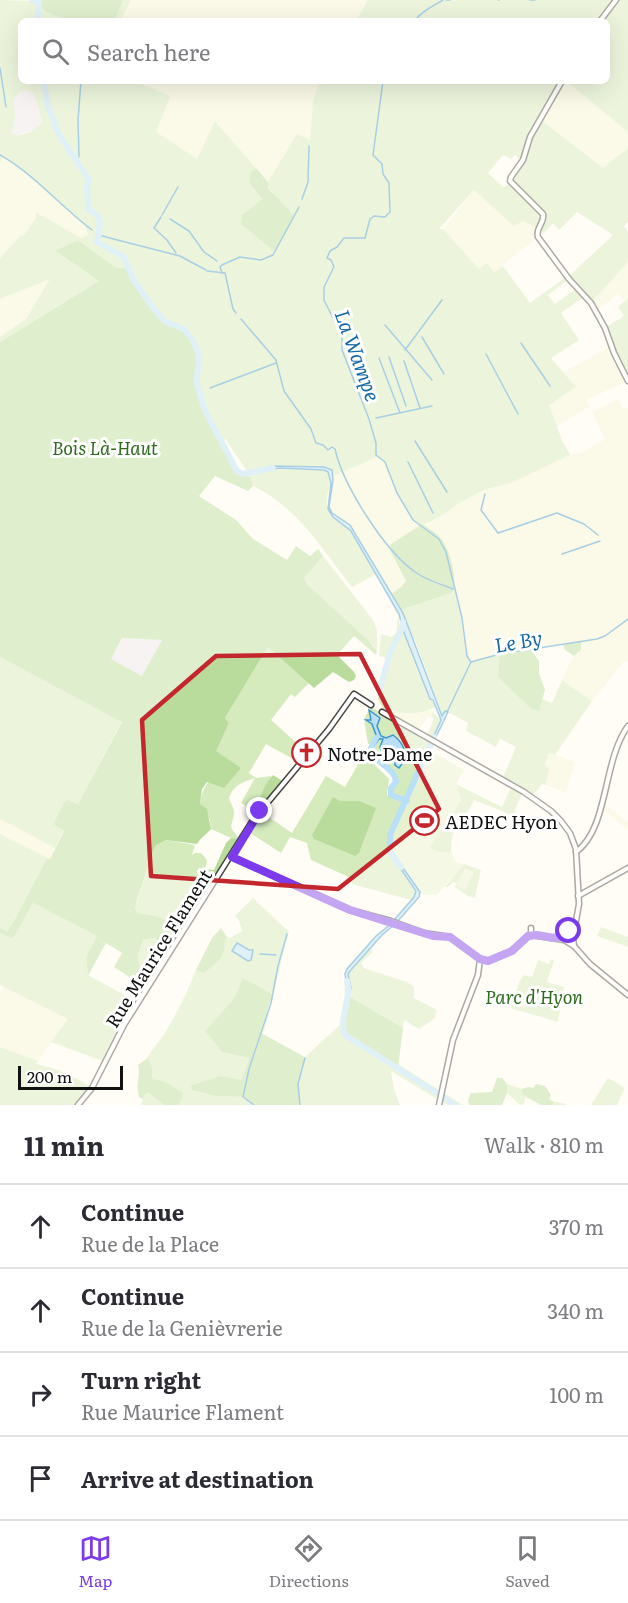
<!DOCTYPE html>
<html lang="en">
<head>
<meta charset="utf-8">
<style>
	body { margin:0; font-family:Literata,serif; background:#f7f7f7; color:#2b2b33 }
	.scale { position:absolute; left:18px; bottom:15px; width:105px; box-sizing:border-box; padding-left:6px; border:3px solid #111; border-top:0; font-size:16px; line-height:21px; white-space:nowrap; color:#111; -webkit-text-stroke:4px #fff; paint-order:stroke }
	.stop { position:absolute; width:18px; height:18px; margin:-14px; border:4px solid #7c3aed; border-radius:50%; background:#fff }
	.stop.end { background:#7c3aed; border-color:#fff; box-shadow:0 2px 6px #0008 }
	.list { margin:0; padding:0; list-style:none }
	h2 { display:flex; justify-content:space-between; align-items:center; height:78px; margin:0; padding:0 24px; font-size:26px }
	h2 small { font-size:20px; font-weight:400; color:#7c7c81 }
	.list li { display:grid; grid-template-columns:39px 1fr auto; gap:18px; align-items:center; box-sizing:border-box; height:84px; padding:0 24px; border-top:2px solid #e1e1e2 }
	.list b { display:block; font-size:22px; white-space:nowrap }
	.list p { margin:0; font-size:20px; white-space:nowrap; color:#7c7c81 }
	.list em { font-size:20px; font-style:normal; color:#7c7c81 }
	.icon { flex:none; width:33px; height:33px; fill:none; stroke:currentColor; stroke-width:2; stroke-linecap:round; stroke-linejoin:round }
	.map { position:relative; flex:none; width:628px; height:1105px; overflow:hidden }
	.search { position:absolute; background:#fff; box-shadow:0 6px 24px #0002; left:18px; right:18px; top:18px; height:66px; display:flex; align-items:center; gap:15px; box-sizing:border-box; padding:0 21px; border-radius:9px; color:#7c7c81; font-size:22px }
	.sheet { height:414px; background:#fff }
	nav { display:flex; justify-content:space-around; align-items:center; box-sizing:border-box; height:84px; border-top:2px solid #e1e1e2; background:#fff; font-size:16px; color:#7c7c81 }
	nav a { display:grid; justify-items:center; gap:3px }
	nav .on { color:#7c3aed }
	.map>svg:first-child { display:block }
	.industrial { fill:#eee6ef }
	.farmland { fill:#f6f3d4 }
	.green { fill:#d5ebbd; fill-rule:evenodd }
	.forest { fill:#b9dc9c; fill-rule:evenodd }
	.pitch { fill:#e6f2cf }
	.water { fill:#b9e0f7; stroke:#3f96cf; stroke-width:1.5 }
	.lines { fill:none; stroke-linecap:round; stroke-linejoin:round }
	.stream { stroke:#3f96cf; stroke-width:1.5 }
	.river { stroke:#b9e0f7; stroke-width:6 }
	.tertiary-casing { stroke:#444; stroke-width:7 }
	.tertiary { stroke:#fff; stroke-width:4 }
	.route { stroke:#7c3aed; stroke-width:8 }
	.marked { fill:none; stroke:#c4262e; stroke-width:4.5; stroke-linejoin:round }
	.labels { text-anchor:middle; dominant-baseline:central; stroke-width:6; stroke-linejoin:round; paint-order:stroke }
	.park-label { font-size:18px; font-style:italic; fill:#2f6b1f; stroke:#fff }
	.poi-label { font-size:18px; fill:#111; stroke:#fff; text-anchor:start }
	.street-label { font-size:18px; fill:#111; stroke:#fff }
	.water-label { font-size:20px; font-style:italic; fill:#1768a6; stroke:#fff }
</style>
</head>
<body>
<div class="map">
<svg width="628" height="1105" viewBox="0 0 628 1105">
	<rect width="100%" height="100%" fill="#fffdf5"/>
	<g class="industrial">
		<path d="M27,90l7,4 8,28 -6,7 -20,6 -6,-1 5,-14 -1,-21 2,-4z"/>
		<path d="M122,638l40,2 -20,36 -31,-17z"/>
	</g>
	<g class="farmland">
		<path d="M131,0h237l43,21h-291z"/>
		<path d="M134,81h186l-7,20 -3,40 -13,-6 -29,47 -52,-61 -19,38 -42,-27z"/>
		<path d="M562,81h4l62,51v16l-25,20 -63,-49z"/>
		<path d="M4,157l13,8 68,60 3,10 -7,3 -46,-24 1,4 -13,18 -2,-1 -21,23v-96z"/>
		<path d="M474,190l14,12 50,26v9l-44,35 -15,-3 -36,-40z"/>
		<path d="M628,262v36l-3,3 -7,-7 -22,17 -5,-8z"/>
		<path d="M51,278l-25,41 -26,18v-38z"/>
		<path d="M611,346l17,35 -42,19 4,6 -34,21 -7,-22 26,-18 -11,-15z"/>
		<path d="M618,399l5,9h5v254l-3,-2 -33,41 -30,-21 9,-20 8,-7 2,-11 -81,12 -29,8 -4,-6 -5,-38 -8,-28 1,-6 -7,-32 -8,-16 -18,-12 14,-5 25,-17 23,-12 27,-7 59,-28 12,-2 23,-14 -13,-27z"/>
		<path d="M377,457l8,5 31,62 3,2 -13,55 -5,6 -10,7 -41,-69 -18,-12 -3,-6 4,-31z"/>
		<path d="M391,710l17,5 21,-5 4,2 -2,5 -3,-1 -8,13 -31,-16z"/>
		<path d="M549,752l26,10 -9,31 -20,-8 3,-17 -4,-2z"/>
		<path d="M604,804l24,18v8l-25,-20z"/>
		<path d="M0,819l55,29 -5,12 -50,-26z"/>
		<path d="M3,987l65,32 -30,42 -38,-14v-54z"/>
	</g>
	<g class="green">
		<path d="M0,0l39,1 7,10 26,10h-51v60h113l36,15 -14,36 41,27 18,-38 41,47 -5,4 11,27 -20,16 33,37 7,-16 -9,-44 -5,-4v-6l29,-48 13,6 3,-39 7,-20h242l-22,38 63,49 25,-20v74l-4,4 4,6v30l-37,41 -6,-7 -24,17 18,27 -28,18 25,29 -27,18 13,35 8,15 -59,28 -27,7 -23,12 -25,17 -17,7 -6,-6 -16,-27 -12,-30 -8,-6 -44,19 -1,-6 -8,-3 -58,1 1,2 13,-2 44,2c14,9 0,23 3,35 2,13 16,16 23,24 10,13 18,31 27,45l-25,13c-29,-36 -55,-81 -99,-101l-2,-9 -3,-1 -1,-5 -22,-32 -4,2 -16,-30 -9,-30 3,-16 -1,-13 -14,-23 -18,-7 -12,-13 -21,-30 -4,-10 -14,-2 -37,-27 -22,12 43,29 -99,61v-5l26,-18 24,-40 -50,20v-41l21,-23 2,1 13,-18 -1,-6 46,26 7,-3 -3,-10 -68,-60 -14,-8 -3,5zM27,90l7,4 8,28c-7,9 -20,15 -31,12l4,-14 -1,-21 5,-6zM503,155l8,4 4,-4 7,6 -12,22 -7,4 -15,-14zM474,190l40,36 9,-5 15,7 5,-8 4,-1 -8,10 5,4 9,-10 6,7 18,-18 36,23 -45,42 -1,-1 -37,27 -27,-37 -9,6 -7,-9 -8,6 -36,-40h-4zM569,279l8,9 -22,16 -7,-9z"/>
		<path d="M123,0h8l-11,21 -6,-2z"/>
		<path d="M368,0h260v132l-62,-51h41v-60h-251z"/>
		<path d="M628,298v83l-23,-53 19,-12 -6,-9z"/>
		<path d="M323,556l50,64 4,10v21l-4,-6 -65,-60 -4,-7z"/>
		<path d="M384,589c20,34 20,33 3,69l-8,-2 2,-22 10,3 5,-4 2,-16z"/>
		<path d="M454,590l8,28 5,38 4,6 29,-8 -1,24 32,31 7,2 4,-12 10,4 10,-23 30,21 -37,54 -6,-2 -4,12 4,3 -3,17 -4,-1 -10,13 -9,-5 -9,19 17,11 -2,3 -27,-14 -28,-11 -6,12 -9,5 -7,20 -1,15c-9,2 -14,0 -22,-4l32,-48 -5,-16 46,23 10,-22 -10,-6 14,-32 -16,-8 -4,8 -30,-16 2,-8 -22,-12 -3,6 -27,-74 -15,-33 50,-17z"/>
		<path d="M403,630l27,68 6,9c-17,7 -28,9 -45,3l-2,3 -5,-3 -6,-11 14,-48z"/>
		<path d="M268,647l41,36 -14,14 -4,-3 -20,26 37,33 -8,10 -34,-19 -17,29 7,5 15,-2 -11,35 32,22 34,-57 19,11 19,-33 25,25 -2,16 18,7v8l-10,19 -2,23 5,7 -2,3 20,29 -5,9 -59,-16 -1,-6 -40,-18 -4,-17 -17,-6 -9,16 -34,-22 -5,8 -11,-1 -20,-9 -1,-10 -10,-15c5,-29 15,-26 41,-36l-26,-16 14,-29 -4,-5zM255,778l-14,25 14,9 -16,26c-13,-15 -6,-10 -5,-26 0,-4 -4,-10 -5,-14 4,-13 14,-16 26,-20z"/>
		<path d="M0,657l122,64 -44,83 -12,-5 -13,25 11,6 -9,18 -55,-29z"/>
		<path d="M371,706l14,11 38,20 -1,2 3,2 1,-2 5,4 -26,56 -12,-4 -1,-6 5,-6v-9l-20,-17 -3,-10 -6,-3 -4,-25z"/>
		<path d="M433,712l8,8 -8,17 -5,-3 6,-16 -3,-1z"/>
		<path d="M0,834l47,24 -39,73 -8,-3z"/>
		<path d="M166,840l29,5 -3,10 3,-2h6l6,7c-3,25 -17,51 -34,70l-6,-9 -29,-8 -3,-5 20,-62z"/>
		<path d="M464,864l17,6 -6,28 -7,-2 -13,-9 1,-4 -3,-1 -5,5h-3z"/>
		<path d="M253,898l36,34c-10,33 -15,68 -26,101l-2,1 10,-31 -28,-24 -8,18 -30,34 17,21 27,6 -7,23 -22,-5 -29,9 26,11 26,1 11,8h-113c5,-15 0,-32 6,-46 4,-9 10,-15 16,-23 13,-21 24,-43 33,-66l7,3 24,-36 3,1 12,-7 -3,-10 -4,-5z"/>
		<path d="M33,903l64,33 -11,21 2,18 40,22 3,18 -26,47 -54,-20 17,-23 -68,-34v-53l13,7z"/>
		<path d="M601,927l27,10v10l-31,-11z"/>
		<path d="M153,938l9,5c3,17 -5,31 -14,45l-14,-8 6,-11 -2,-13 5,-16z"/>
		<path d="M372,945v8l-11,10 3,5 43,14 7,5v11l23,12 -3,9 -15,10 -15,-9 -1,8 -52,-31 -3,-23z"/>
		<path d="M551,959l3,2 -7,21 17,5 -6,35 -48,-14 10,-28 4,-5 8,2 6,-17 11,4z"/>
		<path d="M343,1022v4l5,12 50,29v-3l65,41h-16l-56,-34 3,18 6,16h-100l-2,-21 7,-27z"/>
		<path d="M0,1047l38,14 -2,3c21,4 38,12 56,24l-14,17h-78z"/>
		<path d="M608,1078l17,10 -8,17h-26z"/>
		<path d="M507,1084l15,5 7,-2 4,1 4,-4 8,2 6,9 -2,5c6,3 12,1 18,5h-26l-16,-8 -1,7 -4,1 -13,-12z"/>
	</g>
	<g class="forest">
		<path d="M32,0h91l-8,19 3,2c-28,0 -55,3 -79,-14v-6z"/>
		<path d="M256,168l12,14v6l26,28 -19,36 -34,-28 1,-9 20,-16 -13,-17 2,-10z"/>
		<path d="M78,240l37,27 14,2c7,18 20,39 36,52 10,7 20,7 26,18 5,7 9,16 8,26 0,6 -4,12 -3,18 4,27 21,51 34,75l2,6 7,10 12,3 2,9 -5,5 -33,-15 -16,20 37,24 17,19 34,21 9,-14 14,10 8,-7 5,7 -19,22 4,7 61,56 8,10 -1,4 -22,-19 -17,19 17,17 2,4 -2,4 -5,2 -16,-10 -19,16 -46,-41 -43,71 4,5 -13,28 25,17 -17,20 -17,-6 -5,7 -2,15 7,5 4,20c-5,6 -11,9 -14,15l-31,-4 -11,6 -18,54 -2,8 3,5c13,2 30,4 36,16l14,-20 18,-40 8,1 12,-27 5,-5 11,1 -82,130 2,-26 -9,-5 -10,2 -5,16 2,13 -6,11 -20,-13 8,-14 -16,-10 -18,33 -2,-19 11,-21 -64,-33 -20,36 -13,-6v-5l7,3 5,-7 35,-66 3,1 14,-28 -11,-7 13,-25 12,5 44,-82 -122,-65v-315l99,-61 -44,-30zM122,638l40,2 -20,36 -31,-17z"/>
		<path d="M422,524c5,3 11,7 16,11 12,11 18,40 16,55l-3,3 -50,17 -10,-16 10,-7 5,-6 -15,-29 -1,-7z"/>
		<path d="M581,641v9l-7,6 -9,-6 -2,-5z"/>
		<path d="M531,650l8,11v12l6,17 -6,21 -8,-2 -33,-32 2,-23z"/>
		<path d="M273,775l11,7 -23,27 -2,-3c0,-10 7,-24 14,-31z"/>
		<path d="M333,797l7,4h19l17,7 -17,45 -4,3 -41,-17 -2,-4z"/>
		<path d="M221,928l6,9c-4,6 -2,8 -3,14 -3,10 -13,17 -21,22l-7,-3 16,-32z"/>
		<path d="M243,978l29,16 -11,39 44,24 -7,27 2,21h-46l-11,-8 -26,-1 -25,-6 -1,-5 29,-9 22,4 7,-22 -27,-6 -17,-21 30,-34z"/>
		<path d="M349,996l54,32 -5,40 -53,-33 -2,-9z"/>
		<path d="M148,1058l4,10v11l11,2 19,11v6l-4,7h-14l-16,-13 -4,3 -1,4 -4,-2c-4,-13 2,-21 -1,-32z"/>
		<path d="M497,1078h5l5,6v9l-5,12h-33l-1,-5 3,-7 21,-1z"/>
		<path d="M537,1084l8,2 6,9 -2,4 5,3 -1,3h-12l-18,-11 -1,-5 7,-2 4,1z"/>
	</g>
	<g class="pitch">
		<path d="M434,753l30,17 -8,14 5,16 -31,47 8,6 13,-1 6,11 7,1 -27,31 -19,-1c-8,-13 -23,-31 -26,-45 -4,-15 31,-77 39,-95z"/>
		<path d="M465,868l9,4 -9,18 -9,-4z"/>
		<path d="M521,992l10,4 -5,12 -10,-4z"/>
	</g>
	<g class="water">
		<path d="M271,466l53,1 8,3 1,10 -4,27 3,6 18,12 53,88 39,103 3,-5 3,1 -14,29 -2,-1 9,-20 -8,-20 -3,-1 -27,-69 -4,-16 -48,-83 -18,-14 -5,-8 3,-26 -3,-11 -4,-2 -44,-2 -14,2v-2z"/>
		<path d="M369,710l11,8 -3,8 4,10 5,2 7,-3c12,9 16,21 6,33l-4,-3v-7l-7,-6 -7,-2 -1,-3 3,-8h-4l-5,7 -3,-2 5,-9 -4,-11 -6,-4h5z"/>
		<path d="M398,861l22,31 -1,5 -21,24 -4,-1 20,-23 2,-6 -20,-29z"/>
		<path d="M391,924l3,1 -12,10 -32,36 -2,3 3,14h-4l-2,-14 2,-5 29,-33z"/>
		<path d="M237,943l12,7h4l-2,10 -3,1 -16,-10z"/>
	</g>
	<g class="lines">
		<g class="stream">
			<path d="M446,0h4"/>
			<path d="M498,0h1"/>
			<path d="M530,0h5"/>
			<path d="M414,21c9,-10 17,-14 29,-21"/>
			<path d="M0,68l6,39"/>
			<path d="M383,81l-10,74 9,9 1,10 6,9 1,29 -5,5 -11,-1 -4,3 -5,19h-21l-7,9 -7,4 -3,7 4,2 3,7 -10,20v13l18,36v14l27,69 7,24v12l9,7 12,31 16,27 26,19 7,13 16,66 5,38 4,6"/>
			<path d="M0,155c34,19 61,52 92,75"/>
			<path d="M79,157l-1,-37 3,-39"/>
			<path d="M302,199l6,-17 1,-36"/>
			<path d="M162,215l16,-28"/>
			<path d="M161,217l-7,11 13,12 9,13"/>
			<path d="M170,219l19,12 15,21 13,9"/>
			<path d="M102,236l78,20 26,14"/>
			<path d="M207,271l18,2 8,36 3,4"/>
			<path d="M222,273l-2,-6 2,-2 18,-8 21,3 12,-5 26,-48"/>
			<path d="M241,319l35,41 8,31 27,38 5,14 7,2 5,5 4,-3 3,2c8,36 49,101 80,123 11,8 25,12 38,17"/>
			<path d="M385,325l47,55"/>
			<path d="M422,337l22,37"/>
			<path d="M521,343l29,43"/>
			<path d="M405,350l37,-50"/>
			<path d="M486,354l32,60"/>
			<path d="M389,357l17,49"/>
			<path d="M379,358l21,55"/>
			<path d="M404,361l16,47"/>
			<path d="M210,388l66,-25"/>
			<path d="M376,418l56,-12"/>
			<path d="M415,441l32,51"/>
			<path d="M408,462l25,51"/>
			<path d="M485,494l-4,16 17,23 59,-20 27,11 14,11"/>
			<path d="M562,554l38,-13"/>
			<path d="M447,712l24,-50 29,-8 97,-15 8,-3 23,-17"/>
			<path d="M260,954l16,1"/>
			<path d="M254,1105l-11,-8 6,-28 22,-66 7,-37 9,-32"/>
			<path d="M300,1105l-2,-21 7,-26"/>
		</g>
		<g class="river">
			<path d="M32,0l7,1 -1,14 -3,6"/>
			<path d="M44,81l3,22 11,30 31,47 -2,7 1,22 9,6 3,8 -3,19 27,15 9,22 21,30 12,13 18,7 8,10 6,13 1,13 -3,16 9,30 32,60 6,3 30,-6"/>
			<path d="M380,688l10,-35 11,-23 2,-8"/>
			<path d="M376,738l-5,10c2,16 24,18 25,34l-5,6v7l16,6"/>
			<path d="M401,867l-11,-15v-17l44,-98"/>
			<path d="M347,981c5,18 -9,38 -2,54l92,58"/>
			<path d="M445,1098l10,7"/>
		</g>
		<defs>
			<g id="tertiary">
				<path d="M600,21l16,-21"/>
				<path d="M562,81l-32,56 -7,23 -12,17 -1,4 33,33c2,9 -8,14 -5,23l31,42 22,24 14,25 9,25 14,28"/>
				<path d="M382,712l142,80 27,19 10,10 9,12 6,16 3,55 -6,34 1,8 16,18 38,31"/>
				<path d="M576,852c33,-24 26,-90 52,-126"/>
				<path d="M232,857l118,53 41,11 33,12 26,4 30,22 8,2 24,-10 19,-17v-6"/>
				<path d="M578,896l50,-28"/>
				<path d="M531,935l33,5 10,6"/>
				<path d="M555,937l12,-2 8,-11"/>
				<path d="M78,1105l14,-17 32,-63 129,-205 76,-91 25,-35 17,11"/>
				<path d="M439,1105l14,-65 25,-65 2,-16"/>
			</g>
		</defs>
		<use href="#tertiary" class="tertiary-casing"/>
		<use href="#tertiary" class="tertiary"/>
	</g>
	<g class="lines">
		<path class="route" d="M260,811l-28,46 118,53 83,26 17,1 30,22 8,2 24,-10 16,-15 9,-1 17,3 11,-2 4,-5"/>
	</g>
	<path d="M0 0H628V1105H0ZM360,654l79,155 -101,80 -187,-13 -9,-156 74,-64z" fill="#fffdf5" fill-opacity=".55" fill-rule="evenodd"/>
	<path class="marked" d="M360,654l79,155 -101,80 -187,-13 -9,-156 74,-64z"/>
	<defs>
		<symbol id="church-ring" viewBox="-11 -11 22 22"><circle r="9.5" fill="#fff" stroke="#c4262e" stroke-width="1.5"/><path d="M-1.2-6h2.4v3.5h3.3v2.4h-3.3V6h-2.4V-.1h-3.3v-2.4h3.3Z" fill="#c4262e"/></symbol>
		<symbol id="stadium-ring" viewBox="-11 -11 22 22"><circle r="9.5" fill="#fff" stroke="#c4262e" stroke-width="1.5"/><path d="M0-5a6.5 5 0 1 0 0 10a6.5 5 0 1 0 0-10ZM-3.5-1.8h7v3.6h-7Z" fill="#c4262e"/></symbol>
	</defs>
	<g fill-rule="evenodd">
		<use href="#church-ring" x="290" y="736" width="33" height="33"/>
		<use href="#stadium-ring" x="408" y="804" width="33" height="33"/>
	</g>
	<g class="labels">
		<g class="park-label">
			<text x="105" y="447">Bois Là-Haut</text>
			<text x="534" y="996">Parc d'Hyon</text>
		</g>
		<g class="poi-label">
			<text x="327" y="753">Notre-Dame</text>
			<text x="445" y="821">AEDEC Hyon</text>
		</g>
		<g class="street-label">
			<text transform="translate(158 948) rotate(-58)">Rue Maurice Flament</text>
		</g>
		<g class="water-label">
			<text transform="translate(359 355) rotate(70)">La Wampe</text>
			<text transform="translate(518 640) rotate(-10)">Le By</text>
		</g>
	</g>
</svg>
<div class="scale">200 m</div>
<div class="stop" style="left:569px;top:931px"></div>
<div class="stop end" style="left:260px;top:811px"></div>
<div class="search"><svg class="icon" aria-label="search" viewBox="0 0 24 24"><circle cx="10" cy="10" r="6"/><path d="M15 15l6 6"/></svg>Search here</div>
</div>
<section class="sheet">
<h2>11 min<small>Walk · 810 m</small></h2>
<ul class="list">
<li><svg class="icon" aria-label="ahead" viewBox="0 0 24 24"><path d="M12 20V5M6 11l6-6 6 6"/></svg><div><b>Continue</b><p>Rue de la Place</p></div><em>370 m</em></li>
<li><svg class="icon" aria-label="ahead" viewBox="0 0 24 24"><path d="M12 20V5M6 11l6-6 6 6"/></svg><div><b>Continue</b><p>Rue de la Genièvrerie</p></div><em>340 m</em></li>
<li><svg class="icon" aria-label="right" viewBox="0 0 24 24"><path d="M7 20v-9h11M14 6l5 5-5 5"/></svg><div><b>Turn right</b><p>Rue Maurice Flament</p></div><em>100 m</em></li>
<li><svg class="icon" aria-label="arrive" viewBox="0 0 24 24"><path d="M6 21V4h12l-3 4 3 4H6"/></svg><div><b>Arrive at destination</b></div></li>
</ul>
</section>
<nav>
<a class="on"><svg class="icon" aria-label="map" viewBox="0 0 24 24"><path d="M3 6l6-2 6 2 6-2v14l-6 2-6-2-6 2zM9 4v14M15 6v14"/></svg>Map</a>
<a><svg class="icon" aria-label="directions" viewBox="0 0 24 24"><path d="M12 3l9 9-9 9-9-9zM9 14v-3h6M13 9l2 2-2 2"/></svg>Directions</a>
<a><svg class="icon" aria-label="saved" viewBox="0 0 24 24"><path d="M7 4h10v16l-5-4-5 4z"/></svg>Saved</a>
</nav>
</body>
</html>
